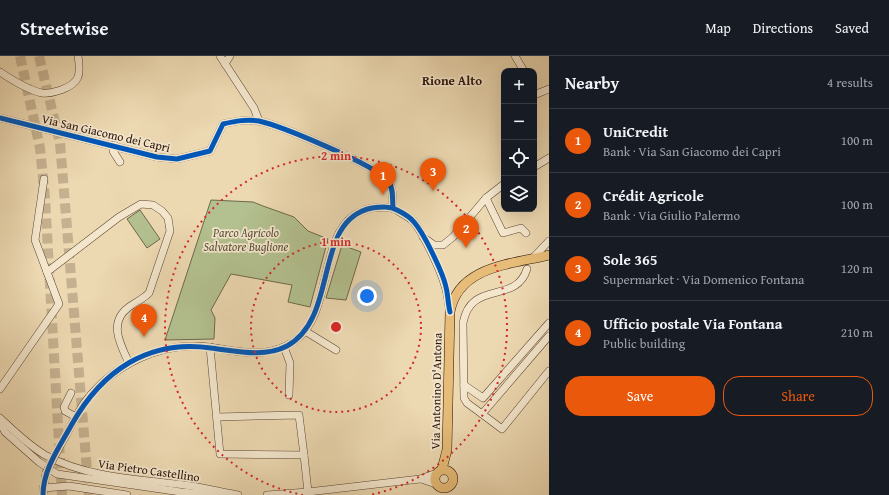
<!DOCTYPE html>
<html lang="en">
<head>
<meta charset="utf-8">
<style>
	body { margin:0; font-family:"Gentium Book Plus",serif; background:#242831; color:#f1f3f6 }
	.controls { position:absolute; right:12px; top:12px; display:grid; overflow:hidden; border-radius:8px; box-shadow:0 4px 16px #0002 }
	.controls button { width:36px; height:36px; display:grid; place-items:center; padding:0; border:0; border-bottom:1px solid #363941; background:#171b24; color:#f1f3f6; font:20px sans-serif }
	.you { position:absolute; left:367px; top:240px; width:14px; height:14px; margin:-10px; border:3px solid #fff; border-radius:50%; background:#1a73e8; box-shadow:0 0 0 6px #1a73e833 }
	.badge { display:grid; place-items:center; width:26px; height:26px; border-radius:50%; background:#ea580c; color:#fff; font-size:13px; font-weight:700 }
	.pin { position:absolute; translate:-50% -33px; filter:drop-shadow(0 1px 2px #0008) }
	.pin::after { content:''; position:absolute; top:21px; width:14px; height:12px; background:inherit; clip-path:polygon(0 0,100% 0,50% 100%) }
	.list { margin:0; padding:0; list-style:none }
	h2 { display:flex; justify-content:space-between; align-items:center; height:52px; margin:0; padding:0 16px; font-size:17px }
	h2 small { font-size:13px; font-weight:400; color:#9ea1a6 }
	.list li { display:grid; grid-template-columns:26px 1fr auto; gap:12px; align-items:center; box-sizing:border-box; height:64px; padding:0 16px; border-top:1px solid #363941 }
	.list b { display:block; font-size:15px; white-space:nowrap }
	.list p { margin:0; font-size:13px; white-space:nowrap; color:#9ea1a6 }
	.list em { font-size:13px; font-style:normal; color:#9ea1a6 }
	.actions { display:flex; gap:8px; padding:12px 16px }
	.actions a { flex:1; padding:9px 0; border:1px solid #ea580c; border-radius:16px; text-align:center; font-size:14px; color:#ea580c }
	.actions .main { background:#ea580c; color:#fff }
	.icon { flex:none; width:22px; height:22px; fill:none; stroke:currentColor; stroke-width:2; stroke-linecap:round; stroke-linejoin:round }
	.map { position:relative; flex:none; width:549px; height:439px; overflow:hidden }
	header { display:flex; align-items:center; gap:24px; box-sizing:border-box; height:56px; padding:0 20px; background:#171b24; border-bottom:1px solid #363941 }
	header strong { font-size:19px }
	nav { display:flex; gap:22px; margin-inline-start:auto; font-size:14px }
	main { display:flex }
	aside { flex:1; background:#171b24 }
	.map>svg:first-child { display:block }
	.green { fill:#b3c08f; stroke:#6e694b }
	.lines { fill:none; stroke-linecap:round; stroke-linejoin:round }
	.highway-tunnel { stroke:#c5b08f; stroke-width:10; stroke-dasharray:10 5; stroke-linecap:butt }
	.minor-casing { stroke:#5a4432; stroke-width:8 }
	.major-casing { stroke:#2a1207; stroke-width:10 }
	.minor { stroke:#f3e6cc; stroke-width:7 }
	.major { stroke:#e6bc78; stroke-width:9 }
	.minor-bridge-casing { stroke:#5a4432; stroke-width:8; stroke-linecap:butt }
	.minor-bridge { stroke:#f3e6cc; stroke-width:7 }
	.cycleway-casing { stroke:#f3e6cc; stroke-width:8 }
	.cycleway { stroke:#0057b8; stroke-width:5 }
	.ring { fill:none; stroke:#d62828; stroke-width:2; stroke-dasharray:2 4 }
	.labels { text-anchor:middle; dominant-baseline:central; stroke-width:3.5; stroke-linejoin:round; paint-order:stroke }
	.street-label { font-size:12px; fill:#2a1207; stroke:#f3e6cc }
	.park-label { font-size:12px; font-style:italic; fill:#5a4f37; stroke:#f3e6cc }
	.neighbourhood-label { font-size:13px; font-weight:bold; fill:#2a1207; stroke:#f3e6cc }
	.centre { fill:#d62828; stroke:#f3e6cc; stroke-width:2 }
	.ring-label { font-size:12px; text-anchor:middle; font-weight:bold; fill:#d62828; stroke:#f3e6cc; stroke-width:3.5; stroke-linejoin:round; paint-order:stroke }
</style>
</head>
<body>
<header>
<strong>Streetwise</strong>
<nav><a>Map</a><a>Directions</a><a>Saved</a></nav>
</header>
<main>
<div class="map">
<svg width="549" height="439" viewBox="0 0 549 439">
	<rect width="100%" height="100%" fill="#ecd8b1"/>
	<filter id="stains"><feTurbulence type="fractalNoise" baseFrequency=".005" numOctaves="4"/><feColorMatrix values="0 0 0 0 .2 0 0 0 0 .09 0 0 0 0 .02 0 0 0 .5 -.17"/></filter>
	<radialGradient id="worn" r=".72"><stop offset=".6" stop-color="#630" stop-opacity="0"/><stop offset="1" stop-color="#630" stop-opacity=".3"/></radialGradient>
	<g class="green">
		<path d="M211,144l42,2 10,4 31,11 14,14 20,8 -18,68 -22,-5 4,-17 -61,-11 -20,36 4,8 -1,21 -49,1z"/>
		<path d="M140,154l20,29 -13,9 -20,-29z"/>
		<path d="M342,189l19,7 -15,48 -20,-2z"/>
	</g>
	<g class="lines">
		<g class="highway-tunnel">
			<path d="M20,0l20,92 5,50 17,297"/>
			<path d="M39,0l21,87 29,352"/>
		</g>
		<defs>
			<g id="minor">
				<path d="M220,0l34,52 5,13"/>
				<path d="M515,0l9,15"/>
				<path d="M225,8l5,-8"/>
				<path d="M0,16c12,8 28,18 42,21 7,1 12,-1 19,-3 19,-7 20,-15 17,-34"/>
				<path d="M534,39l15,-6"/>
				<path d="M0,62l157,39 20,2 33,-8 13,-27c13,-3 23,-5 36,-3 22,5 117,44 129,60 6,7 4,17 5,26"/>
				<path d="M114,89l-1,6 7,11"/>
				<path d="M534,111l15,-9"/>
				<path d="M486,142l17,35 18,-5 5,5"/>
				<path d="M423,181l11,8h9l10,-8 33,-39 18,-14"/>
				<path d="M533,202l16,-17"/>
				<path d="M527,213c-11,36 -56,10 -64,54l1,75 3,5 15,11 67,-78"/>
				<path d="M47,216l72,-55 22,-13 12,1 9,6 6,7 2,13 -21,62c-6,6 -13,9 -20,14 -21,15 -9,37 0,56"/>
				<path d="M305,275l31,19"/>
				<path d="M210,291l10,107 84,1 4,37"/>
				<path d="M284,291l6,16 -1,32"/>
				<path d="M464,329l19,13 66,-75"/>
				<path d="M0,333l59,-85 -24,-64 9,-61"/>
				<path d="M71,337l-7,14 1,4 11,6"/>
				<path d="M482,358l20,15 47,-58"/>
				<path d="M217,361l82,-2 5,40"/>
				<path d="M0,362c14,13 28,27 45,37 43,23 91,24 139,30 18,2 36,7 54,10"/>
				<path d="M0,366l5,10 34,30 18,12 124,18 34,3"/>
				<path d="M61,388c8,-14 15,-29 24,-42 29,-38 76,-61 124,-55 26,4 52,11 77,-1 55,-25 24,-126 86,-138 9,-1 19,-2 26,3 5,3 11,6 15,10 10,11 28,50 32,65 3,8 3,18 5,26"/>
				<path d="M421,423l15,5"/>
				<path d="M43,432l26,-2 58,9"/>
				<path d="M43,439l3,-22"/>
				<path d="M267,439l41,-3 112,-13 17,-6"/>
			</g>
			<g id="major">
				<path d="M442,413l5,-19 3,-138c8,-46 62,-48 99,-57"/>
				<circle cx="444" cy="423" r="9"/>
			</g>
		</defs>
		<use href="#minor" class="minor-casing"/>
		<use href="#major" class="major-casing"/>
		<use href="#minor" class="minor"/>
		<use href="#major" class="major"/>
		<defs>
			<path id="minor-bridge" d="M46,417l15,-29"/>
		</defs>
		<use href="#minor-bridge" class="minor-bridge-casing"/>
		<use href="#minor-bridge" class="minor-bridge"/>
		<defs>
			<g id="cycleway">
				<path d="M0,62l157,39 20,2 33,-8 13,-27c13,-3 23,-5 36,-3 22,5 117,44 129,60 6,7 4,17 5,26"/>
				<path d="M43,439c0,-26 17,-49 29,-71 30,-53 76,-85 139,-76 25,3 53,10 76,-2 53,-29 25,-126 85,-138 9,-1 18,-2 25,2 6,3 12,6 16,11 10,10 30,52 33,66 2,8 2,17 4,25"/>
			</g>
		</defs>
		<use href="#cycleway" class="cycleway-casing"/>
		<use href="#cycleway" class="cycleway"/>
	</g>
	<g class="ring">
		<circle cx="336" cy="271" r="85"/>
		<path d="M303 439A171 171 0 1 1 369 439"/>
	</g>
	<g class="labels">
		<g class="street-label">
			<text transform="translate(106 77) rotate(13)">Via San Giacomo dei Capri</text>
			<text transform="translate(436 335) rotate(-89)">Via Antonino D'Antona</text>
			<text transform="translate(149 414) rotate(8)">Via Pietro Castellino</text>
		</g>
		<g class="park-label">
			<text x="246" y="176">Parco Agricolo<tspan x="246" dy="14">Salvatore Buglione</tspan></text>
		</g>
		<g class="neighbourhood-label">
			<text x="452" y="24">Rione Alto</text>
		</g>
	</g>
	<circle cx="336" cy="271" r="6" class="centre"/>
	<g class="ring-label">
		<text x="336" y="104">2 min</text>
		<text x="336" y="190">1 min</text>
	</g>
	<rect width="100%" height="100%" filter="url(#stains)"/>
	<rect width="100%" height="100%" fill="url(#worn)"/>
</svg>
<div class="controls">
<button>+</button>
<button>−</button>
<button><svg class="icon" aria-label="locate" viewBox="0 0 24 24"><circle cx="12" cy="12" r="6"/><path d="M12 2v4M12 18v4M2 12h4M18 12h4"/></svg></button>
<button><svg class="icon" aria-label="layers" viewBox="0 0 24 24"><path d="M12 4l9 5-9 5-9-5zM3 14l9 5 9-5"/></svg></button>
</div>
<div class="you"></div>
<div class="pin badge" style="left:383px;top:139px">1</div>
<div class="pin badge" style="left:466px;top:192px">2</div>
<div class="pin badge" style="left:433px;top:135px">3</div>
<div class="pin badge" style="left:144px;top:281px">4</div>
</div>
<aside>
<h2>Nearby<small>4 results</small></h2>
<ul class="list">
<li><span class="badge">1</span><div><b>UniCredit</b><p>Bank · Via San Giacomo dei Capri</p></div><em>100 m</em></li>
<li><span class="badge">2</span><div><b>Crédit Agricole</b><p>Bank · Via Giulio Palermo</p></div><em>100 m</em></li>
<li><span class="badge">3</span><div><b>Sole 365</b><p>Supermarket · Via Domenico Fontana</p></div><em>120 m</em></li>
<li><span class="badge">4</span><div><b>Ufficio postale Via Fontana</b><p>Public building</p></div><em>210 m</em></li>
</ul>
<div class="actions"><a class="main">Save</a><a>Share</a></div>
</aside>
</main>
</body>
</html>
